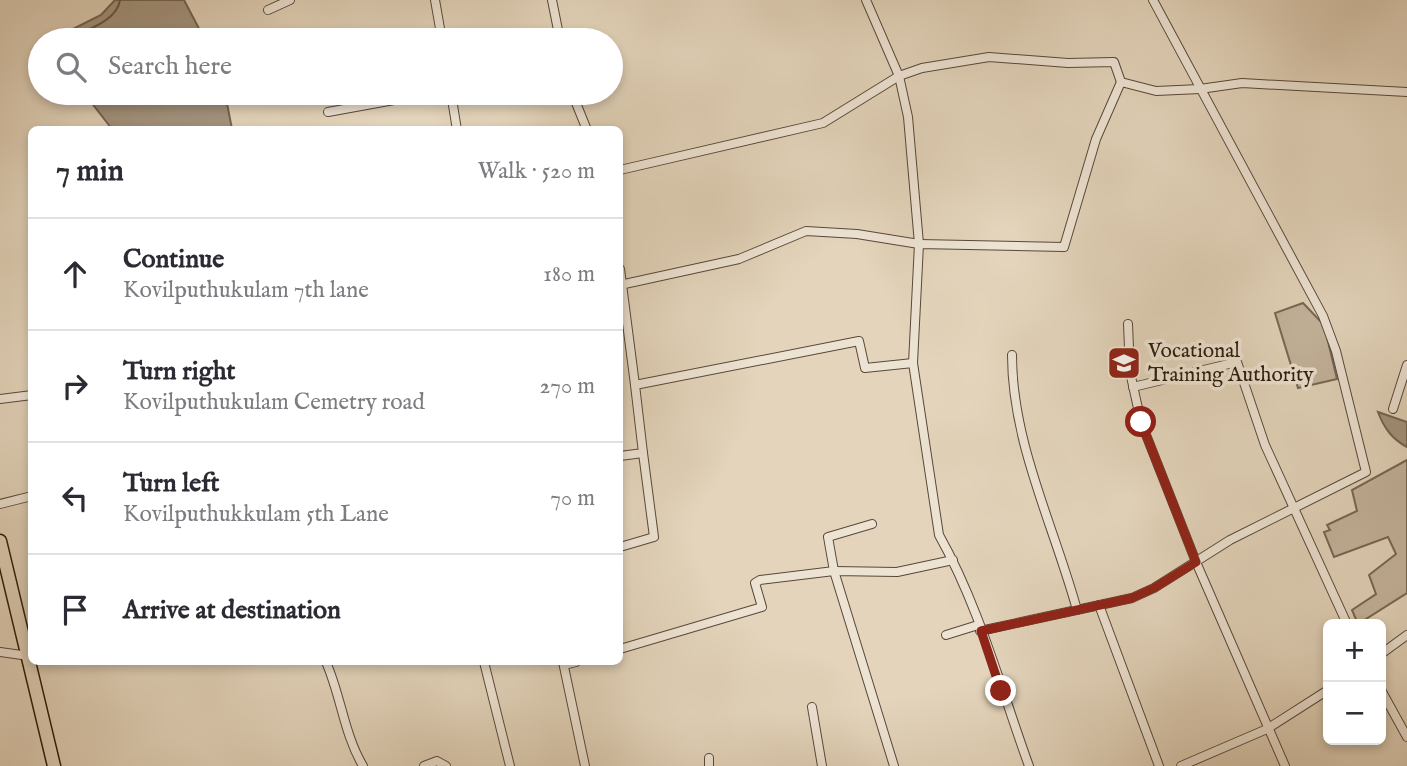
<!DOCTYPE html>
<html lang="en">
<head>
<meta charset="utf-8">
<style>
	body { margin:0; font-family:"IM FELL English",serif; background:#f2f2f3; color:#2b2b33 }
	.controls { position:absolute; right:21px; bottom:21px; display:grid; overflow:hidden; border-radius:10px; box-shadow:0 4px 10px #0003 }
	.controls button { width:63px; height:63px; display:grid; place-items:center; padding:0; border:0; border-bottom:2px solid #e1e1e2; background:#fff; color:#2b2b33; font:35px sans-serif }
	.stop { position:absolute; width:21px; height:21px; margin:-16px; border:5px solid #8f2418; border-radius:50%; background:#fff }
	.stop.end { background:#8f2418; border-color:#fff; box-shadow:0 2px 7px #0008 }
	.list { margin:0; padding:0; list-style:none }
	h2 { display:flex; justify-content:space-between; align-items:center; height:91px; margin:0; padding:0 28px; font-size:30px }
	h2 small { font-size:23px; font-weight:400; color:#7c7c81 }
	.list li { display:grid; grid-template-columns:46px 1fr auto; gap:21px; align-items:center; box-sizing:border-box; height:112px; padding:0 28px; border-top:2px solid #e1e1e2 }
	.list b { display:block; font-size:26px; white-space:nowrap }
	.list p { margin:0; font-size:23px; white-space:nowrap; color:#7c7c81 }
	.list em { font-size:23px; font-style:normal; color:#7c7c81 }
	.icon { flex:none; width:38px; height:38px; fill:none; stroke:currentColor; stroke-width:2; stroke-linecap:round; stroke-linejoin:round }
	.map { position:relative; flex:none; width:1407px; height:766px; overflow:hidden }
	.search { position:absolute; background:#fff; box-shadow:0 4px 10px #0003; left:28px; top:28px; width:595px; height:77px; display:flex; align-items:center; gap:18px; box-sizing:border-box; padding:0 24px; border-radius:38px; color:#7c7c81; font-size:26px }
	.panel { position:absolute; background:#fff; box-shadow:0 4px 10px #0003; left:28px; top:126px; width:595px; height:539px; border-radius:10px }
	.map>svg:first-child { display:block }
	.green { fill:#c4b49d; stroke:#776754; stroke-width:2 }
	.water { fill:#a49580; stroke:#736452; stroke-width:2 }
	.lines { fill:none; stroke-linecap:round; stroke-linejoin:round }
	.shore { stroke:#675846; stroke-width:2 }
	.minor-casing { stroke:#584838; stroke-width:10 }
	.highway-casing { stroke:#2a1a0c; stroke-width:15 }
	.minor { stroke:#ede3d3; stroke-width:8 }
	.highway { stroke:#e3d4bb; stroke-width:12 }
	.route { stroke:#8f2418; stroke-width:9 }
	.labels { text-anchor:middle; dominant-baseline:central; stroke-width:7; stroke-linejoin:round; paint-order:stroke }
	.poi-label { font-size:21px; fill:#2a1a0c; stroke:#ede3d3; text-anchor:start }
</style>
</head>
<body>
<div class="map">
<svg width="1407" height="766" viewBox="0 0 1407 766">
	<rect width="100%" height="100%" fill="#e3d4bb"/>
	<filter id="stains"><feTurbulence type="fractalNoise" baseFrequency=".00286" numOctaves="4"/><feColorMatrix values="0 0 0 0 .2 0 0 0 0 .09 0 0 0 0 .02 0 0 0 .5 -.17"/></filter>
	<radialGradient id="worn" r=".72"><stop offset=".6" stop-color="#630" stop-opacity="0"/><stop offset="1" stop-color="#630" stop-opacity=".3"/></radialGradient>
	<g class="green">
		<path d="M1303,303l21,22 13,54 -39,9 -23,-75z"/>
		<path d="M1407,460v133l-49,31 -6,-14 24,-16 -7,-19 27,-21 -8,-17 -54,20 -10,-25 6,-2 -3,-5 30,-14 -5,-21z"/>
	</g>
	<g class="water">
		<path d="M115,0h69l21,40h-154l50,-25z"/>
		<path d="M84,93h141l7,36h-120z"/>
		<path d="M1378,412l29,10v25c-15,-8 -23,-19 -29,-35z"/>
	</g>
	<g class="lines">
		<path class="shore" d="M66,40c17,-9 51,-18 54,-40"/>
		<defs>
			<g id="minor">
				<path d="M435,0l7,40"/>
				<path d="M552,0l8,40"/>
				<path d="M268,10l22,-10"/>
				<path d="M451,93l6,37"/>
				<path d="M572,93l15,37"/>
				<path d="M328,112l77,-14 6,-5"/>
				<path d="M620,170l203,-47 76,-47 23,-8 67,-11 79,6 46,-1 7,20"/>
				<path d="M620,269l15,116"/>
				<path d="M620,285l119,-26 67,-28 51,3 62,10 -11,-127 -9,-41 -33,-76"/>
				<path d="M1128,324l2,48 11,50 55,140 89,204"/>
				<path d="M1012,355c0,88 42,171 65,255"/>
				<path d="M913,363l6,-119 145,3 32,-108 25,-57 35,9 44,-2 42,-6 165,9"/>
				<path d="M1133,387l104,-25 28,83 82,179"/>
				<path d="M0,399l32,-4"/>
				<path d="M1393,409l14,-44"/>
				<path d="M620,456l23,-3 -8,-68 224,-44 6,27 48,-5 26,172c40,71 62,154 90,231"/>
				<path d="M0,504l32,-8"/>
				<path d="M872,524l-44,13 6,34 60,195"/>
				<path d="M620,547l34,-10 -11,-84"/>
				<path d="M1099,605l60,161"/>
				<path d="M980,631l152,-33 22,-10 76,-48 136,-68 -30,-121 -13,-35 -170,-316"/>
				<path d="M946,635l32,-10"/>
				<path d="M620,649l142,-42 -7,-24 5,-3 74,-9 63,1 56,-12"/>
				<path d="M0,652l29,4"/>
				<path d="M1381,654l26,-19"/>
				<path d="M326,662c15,34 18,72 37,104"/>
				<path d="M484,662l26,104"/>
				<path d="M563,662l22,104"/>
				<path d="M564,665l12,-3"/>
				<path d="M1381,690l26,47"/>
				<path d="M812,707l10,59"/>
				<path d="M709,758v8"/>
				<path d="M424,766l13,-5 9,5"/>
				<path d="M1181,766l86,-37 61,-39"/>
			</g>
			<path id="highway" d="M0,541l54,225"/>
		</defs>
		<use href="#minor" class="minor-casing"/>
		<use href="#highway" class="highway-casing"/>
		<use href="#minor" class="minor"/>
		<use href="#highway" class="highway"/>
	</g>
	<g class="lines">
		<path class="route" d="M1001,691l-20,-60 151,-33 22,-10 42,-26 -55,-140"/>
	</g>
	<defs>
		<symbol id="university-square" viewBox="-11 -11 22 22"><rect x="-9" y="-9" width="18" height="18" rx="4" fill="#8f2418" stroke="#ede3d3"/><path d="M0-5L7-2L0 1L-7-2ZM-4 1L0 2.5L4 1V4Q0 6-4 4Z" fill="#fff"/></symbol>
	</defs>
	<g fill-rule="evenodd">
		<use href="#university-square" x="1105" y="344" width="38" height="38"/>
	</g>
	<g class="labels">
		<g class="poi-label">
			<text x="1148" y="351">Vocational<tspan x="1148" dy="24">Training Authority</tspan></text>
		</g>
	</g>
	<rect width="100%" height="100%" filter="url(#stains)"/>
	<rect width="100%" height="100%" fill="url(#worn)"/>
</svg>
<div class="controls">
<button>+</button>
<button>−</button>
</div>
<div class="stop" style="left:1141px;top:422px"></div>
<div class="stop end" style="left:1001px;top:691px"></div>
<div class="search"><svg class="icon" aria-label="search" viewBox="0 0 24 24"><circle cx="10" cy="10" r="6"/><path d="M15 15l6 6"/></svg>Search here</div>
<section class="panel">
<h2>7 min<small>Walk · 520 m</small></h2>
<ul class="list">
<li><svg class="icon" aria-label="ahead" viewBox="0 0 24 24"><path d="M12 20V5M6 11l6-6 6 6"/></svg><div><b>Continue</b><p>Kovilputhukulam 7th lane</p></div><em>180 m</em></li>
<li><svg class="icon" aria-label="right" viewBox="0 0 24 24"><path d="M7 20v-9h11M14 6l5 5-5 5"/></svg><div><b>Turn right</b><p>Kovilputhukulam Cemetry road</p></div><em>270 m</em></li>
<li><svg class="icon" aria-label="left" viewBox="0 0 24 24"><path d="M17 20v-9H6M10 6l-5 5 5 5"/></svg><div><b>Turn left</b><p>Kovilputhukkulam 5th Lane</p></div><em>70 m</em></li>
<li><svg class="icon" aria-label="arrive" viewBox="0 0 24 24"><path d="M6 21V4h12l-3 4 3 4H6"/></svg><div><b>Arrive at destination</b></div></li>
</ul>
</section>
</div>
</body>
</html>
